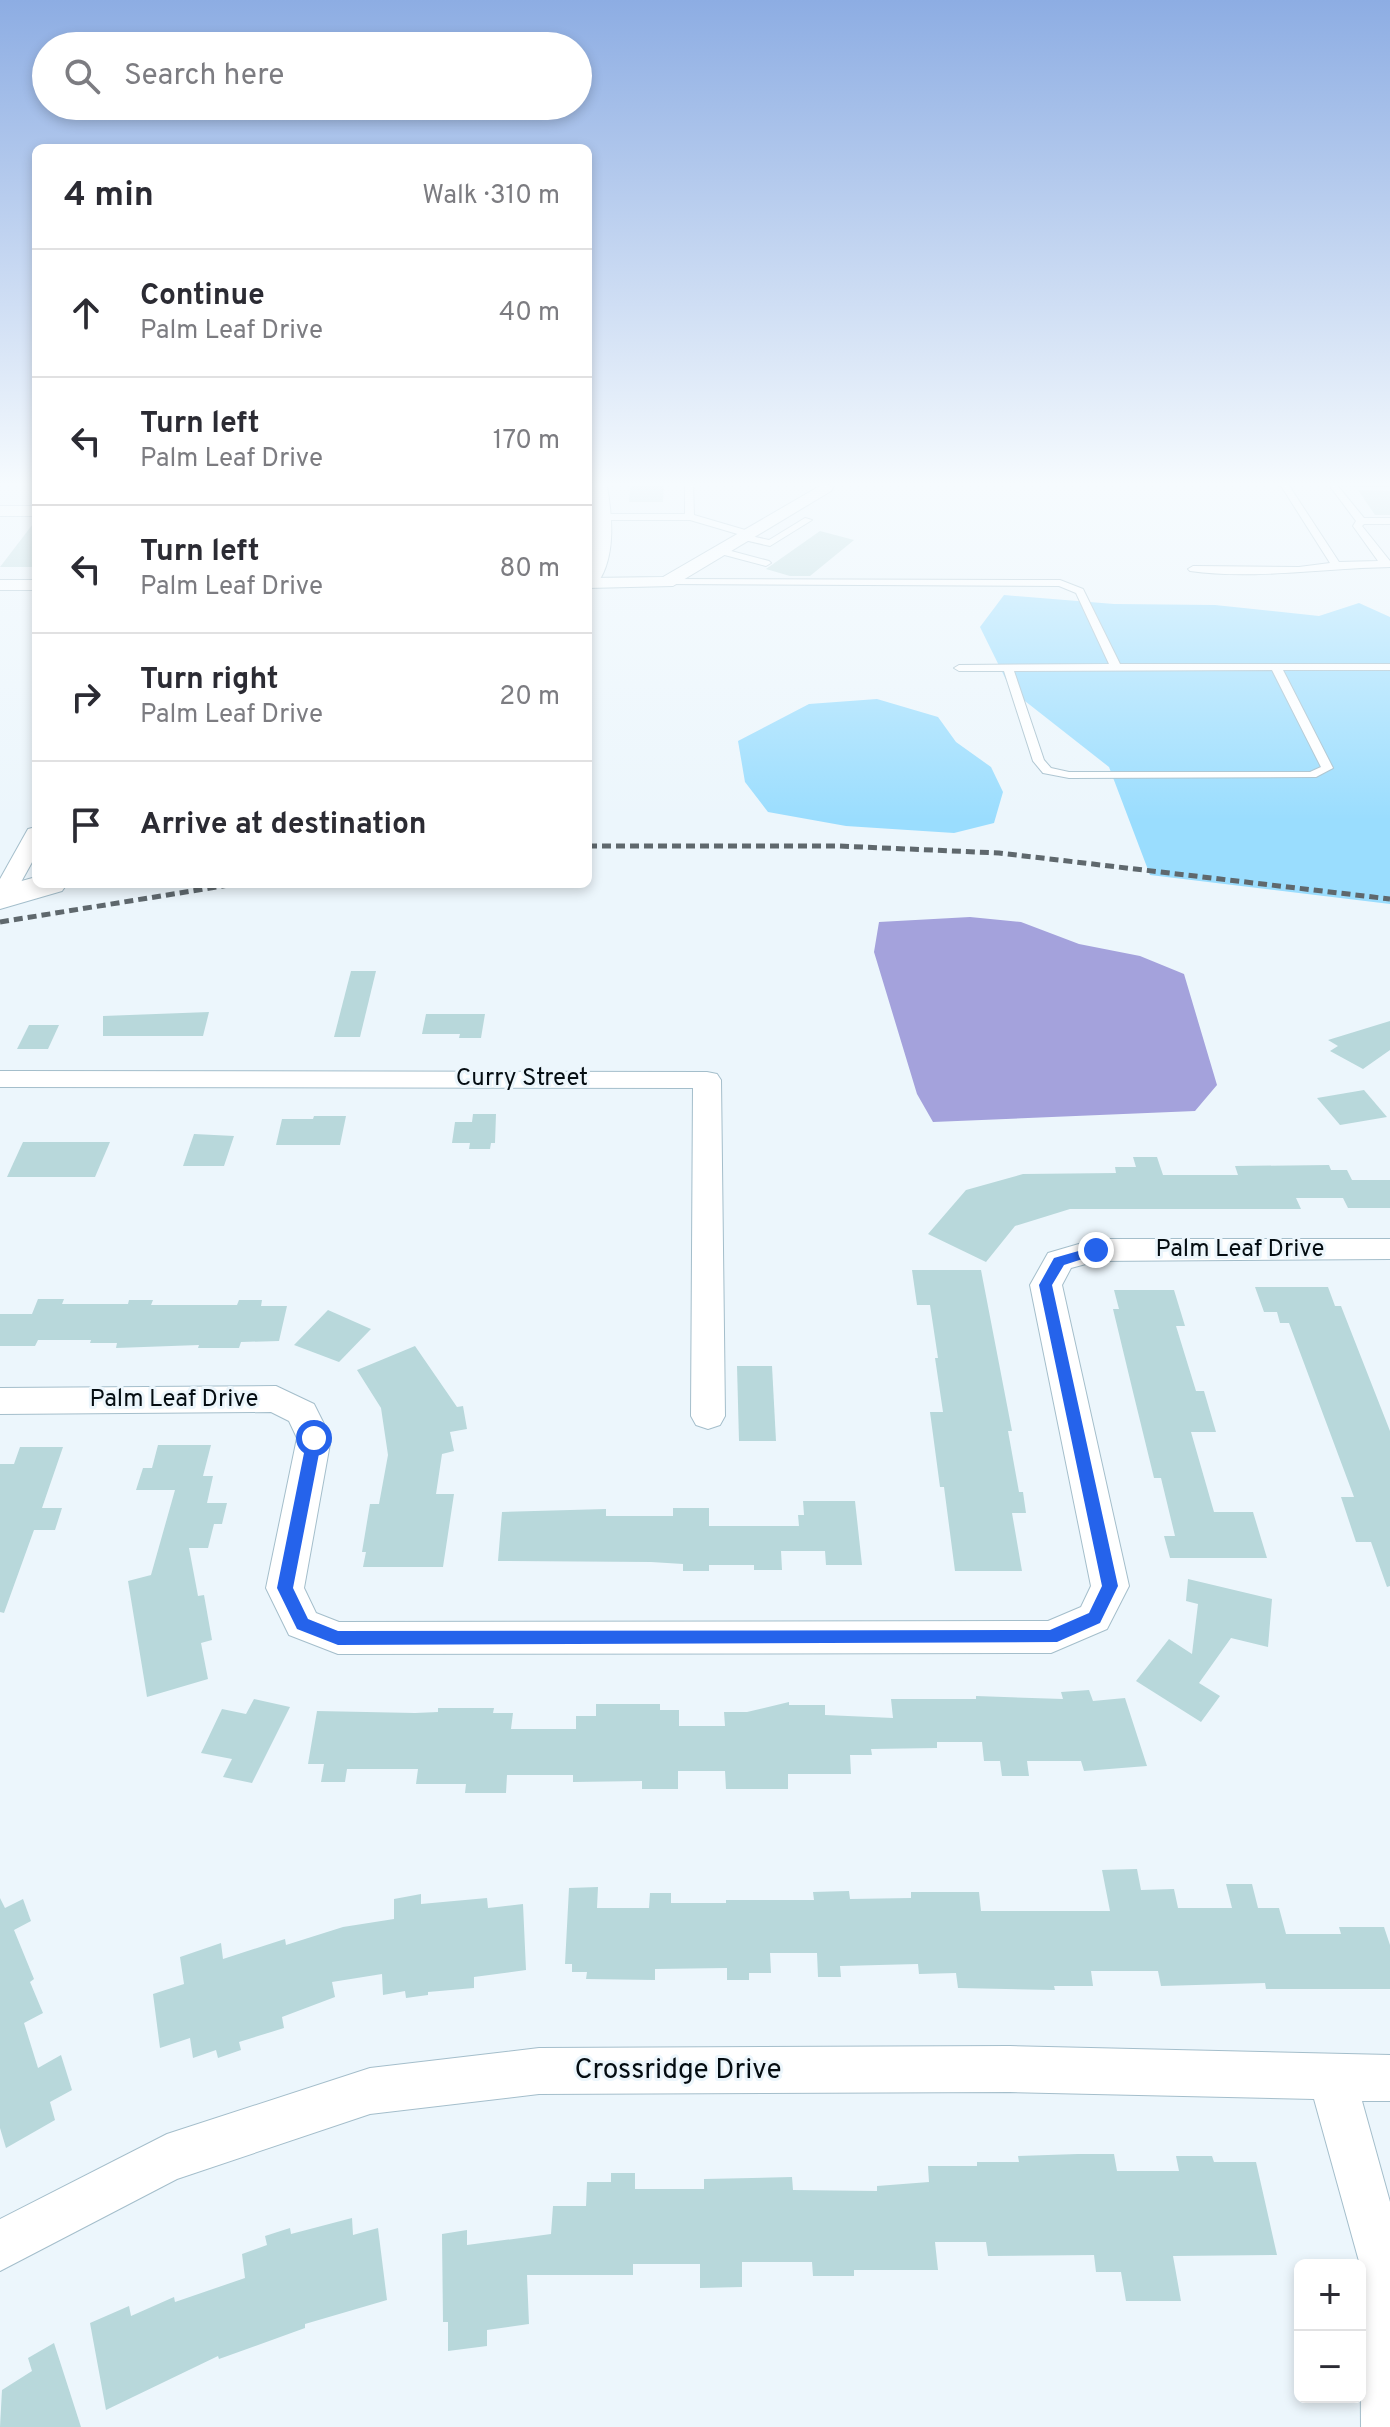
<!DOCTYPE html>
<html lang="en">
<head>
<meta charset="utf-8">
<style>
	body { margin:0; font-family:Overpass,sans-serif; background:#f2f2f3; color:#2b2b33 }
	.controls { position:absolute; right:24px; bottom:24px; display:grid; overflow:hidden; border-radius:12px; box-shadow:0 4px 12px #0003 }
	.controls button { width:72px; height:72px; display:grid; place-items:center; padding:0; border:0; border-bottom:2px solid #e1e1e2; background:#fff; color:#2b2b33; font:40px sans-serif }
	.stop { position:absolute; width:24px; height:24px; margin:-18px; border:6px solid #2563eb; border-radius:50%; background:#fff }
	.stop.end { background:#2563eb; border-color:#fff; box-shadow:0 2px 8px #0008 }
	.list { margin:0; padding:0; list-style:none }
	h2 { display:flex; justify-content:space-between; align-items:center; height:104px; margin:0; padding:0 32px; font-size:34px }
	h2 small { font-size:26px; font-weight:400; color:#7c7c81 }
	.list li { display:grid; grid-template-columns:52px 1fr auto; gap:24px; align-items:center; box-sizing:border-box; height:128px; padding:0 32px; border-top:2px solid #e1e1e2 }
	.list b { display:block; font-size:30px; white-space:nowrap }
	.list p { margin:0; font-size:26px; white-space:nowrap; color:#7c7c81 }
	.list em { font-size:26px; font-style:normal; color:#7c7c81 }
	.icon { flex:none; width:44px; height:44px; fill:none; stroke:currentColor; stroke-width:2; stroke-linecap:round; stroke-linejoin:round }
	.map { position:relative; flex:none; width:1390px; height:2427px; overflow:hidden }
	.search { position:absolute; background:#fff; box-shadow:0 4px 12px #0003; left:32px; top:32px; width:560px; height:88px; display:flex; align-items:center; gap:20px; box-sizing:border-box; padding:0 28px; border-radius:44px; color:#7c7c81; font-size:30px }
	.panel { position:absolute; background:#fff; box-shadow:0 4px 12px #0003; left:32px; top:144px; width:560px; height:744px; border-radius:12px }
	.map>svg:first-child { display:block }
	.green { fill:#9addfe }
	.water { fill:#a4a2dc }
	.building { fill:#b8d8db }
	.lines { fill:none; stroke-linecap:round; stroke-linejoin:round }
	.lane-casing { stroke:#a4becb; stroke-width:2 }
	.street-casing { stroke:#a4becb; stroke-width:2 }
	.secondary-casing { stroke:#a4becb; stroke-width:2 }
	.lane { fill:#fff; fill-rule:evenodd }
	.street { fill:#fff; fill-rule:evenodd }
	.secondary { fill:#fff; fill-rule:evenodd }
	.rail { stroke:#5f686d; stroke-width:5; stroke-dasharray:9 5; stroke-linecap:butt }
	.route { fill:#2563eb }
	.labels { text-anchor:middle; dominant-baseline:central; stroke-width:6; stroke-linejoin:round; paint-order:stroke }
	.street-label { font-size:24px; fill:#050d12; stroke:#ecf6fc }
	.near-street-label { font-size:28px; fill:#050d12; stroke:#ecf6fc }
</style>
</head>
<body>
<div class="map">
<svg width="1390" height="2427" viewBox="0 0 1390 2427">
	<rect width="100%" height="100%" fill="#ecf6fc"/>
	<g class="green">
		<path d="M1004,595l110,9 101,1 104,11 40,-13 31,14v287l-240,-29 -41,-108 -98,-77 -31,-63z"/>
		<path d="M877,699l61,18 18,25 35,25 12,25 -9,31 -40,10 -108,-7 -78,-14 -23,-30 -7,-41 71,-37z"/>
	</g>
	<path class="water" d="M970,917l51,5 58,22 61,12 44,18 33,111 -22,26 -262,11 -16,-28 -43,-142 5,-30z"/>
	<g class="building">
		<path d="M631,481h33l-1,21h-34z"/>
		<path d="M1358,490l32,1v24h-15z"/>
		<path d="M36,520v47h-36z"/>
		<path d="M820,531l34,9 -44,36h-20l-24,-7z"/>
		<path d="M351,971h25l-16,66h-26z"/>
		<path d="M209,1012l-6,24h-100v-20z"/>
		<path d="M426,1014h59l-4,24h-22l1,-4h-38z"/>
		<path d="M1390,1021v29l-27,19 -33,-18 8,-5 -10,-6z"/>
		<path d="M29,1025h30l-11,24h-31z"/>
		<path d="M1364,1090l23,27 -47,8 -23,-27z"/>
		<path d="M473,1114h23l-1,29h-4l-1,6h-21l1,-6h-18l3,-21h17z"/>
		<path d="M314,1116h32l-6,29h-64l6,-26h31z"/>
		<path d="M194,1134l40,2 -10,30h-41z"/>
		<path d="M23,1142h87l-15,35h-88z"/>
		<path d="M1133,1157h24l6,18h75l-3,-9 94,-1 2,5h16l5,10h38v28h-42l-5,-10h-47l5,11h-231l-55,17 -29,36 -58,-28 38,-44 57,-16 93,-1 -1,-6h21z"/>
		<path d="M912,1270h69l31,161h-4l11,61h4l3,21h-14l10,58h-67l-11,-84h-4l-10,-75h13l-8,-54h3l-8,-53h-13z"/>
		<path d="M1255,1287h73l7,19h6l49,125v155l-3,1 -16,-45h-15l-15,-45h13l-65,-174h-9l-3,-11h-13z"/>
		<path d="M1114,1290h60l11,36h-9l20,65h8l12,41h-25l23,80h39l14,46h-97l-6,-22h11l-14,-58h-7l-21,-86 -20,-83h6z"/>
		<path d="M38,1299h26l-2,5h66l1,-4h24l-2,5h86l2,-5h23l-1,6h26l-8,35 -38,1 -2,6h-41l1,-3 -83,3 1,-5h-27l1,-3h-53l-3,6h-35v-32h32z"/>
		<path d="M328,1310l43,19 -32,33 -45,-17z"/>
		<path d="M415,1346l42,61 6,-1 4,23 -17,3 4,19 -12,3 -6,40h18l-11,73h-80l3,-15h-4l8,-48h9l9,-49 -7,-47 -24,-38z"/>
		<path d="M737,1366h35l4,75h-37z"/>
		<path d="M158,1445h53l-8,31h10l-6,27h20l-5,21h-8l-6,24h-19l9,48 6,-1 8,45 -11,3 7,36 -61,18 -19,-116 23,-6 24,-85h-39l7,-22h9z"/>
		<path d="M20,1447h43l-21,61h20l-7,22h-21l-30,83 -4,-1v-148h14z"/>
		<path d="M803,1501h52l7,64h-36l-1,-14h-44l1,19h-28v-5h-45v6h-26v-7l-32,-2 -153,-1 4,-49 104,-3v7h67v-8h36v18h90l-1,-11h6z"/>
		<path d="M1188,1579l84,20 -4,48 -37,-9 -32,45 21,13 -19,26 -65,-41 33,-42 23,15 6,-50 -12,-3z"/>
		<path d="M1089,1690l4,11 32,-3 22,68 -63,5 -3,-10h-54l2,15h-27l-2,-15h-16l-2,-19h-45v6l-66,1 1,6h-22l1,19h-63v15h-62l-1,-18h-47v18h-36v-8l-69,1v-7h-66l-1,18h-41l1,-9h-50l2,-15h-71l-2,13h-24l3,-18h-16l9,-53 98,2 23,-1v-4h56l-1,5h20l-2,16h65v-13h20v-12h64v6h19v16h46l-1,-14h23l42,-10v3h36v10l68,3 -2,-19h85v-3l87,3 -2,-7z"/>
		<path d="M254,1699l36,8 -38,76 -29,-6 9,-18 -31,-6 21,-44 24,5z"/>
		<path d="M1137,1869l4,21 33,-1 4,19h54l-6,-24h26l6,24h21l7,26h55l-2,-7h45l6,18v44h-124l-1,-6 -104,3 -3,-15h-67l2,15h-39l1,4 -97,-2 -2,-15 -37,1 -1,-10 -78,2 1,11h-23l-1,-24h-47l1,20h-22v7h-22v-12l-72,1v11l-69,-1 1,-7h-15v-8h-7l4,-76 29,-1 -1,21h52l1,-15h21v10h55v-3h88l-1,-8 36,-1 1,8 61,-1v-6h68l2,19h129l-8,-41z"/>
		<path d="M421,1894v10l66,-6 1,10 35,-4 3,66 -52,7v11l-46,4v3l-22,3 -1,-7 -22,4 -1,-21 -50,8 3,15 -53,20 2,11 -45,14 2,8 -23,8 -2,-8 -23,8 -3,-20 -30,10 -7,-54 31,-10 -4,-27 41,-14 2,16 62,-20 1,6 57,-18 51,-8v-20z"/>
		<path d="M0,1898l5,10 18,-9 8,22 -17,9 20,49 -4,3 13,31 -19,10 14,45 23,-13 11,35 -22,12 5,18 -49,28 -6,-20z"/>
		<path d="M1078,2154h36l3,17h62l-3,-15h36l2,6h42l21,93 -104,1 8,45h-55l-5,-29h-25l-2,-17 -106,1 -2,-14h-51l3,28h-84v6h-41l-1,-14h-70v25l-42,1v-24h-67v11h-106l2,49 -42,6v16l-39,5v-29h-5l-1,-88 25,-4v15l84,-11 2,-28h33l1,-24h24v-9h24v16h69v-10l88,-2 1,13 84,1v-5l52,-4 -1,-16h49v-4h42l-1,-6z"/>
		<path d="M352,2218l1,17 25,-7 9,72 -82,24v4l-86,31 -1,-3 -112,54 -16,-87 39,-17 2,10 43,-19 1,5 70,-24 -3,-24 25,-9 -2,-9 25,-8 1,6z"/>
		<path d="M54,2343l27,84h-81l2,-37 30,-19 -4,-13z"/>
	</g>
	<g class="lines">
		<defs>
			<g id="lane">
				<path d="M685,481h28l-20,3 1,31 58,17 -1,4 18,4 36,-22 7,2 -42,26 -30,-7 1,-4 -51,-15h-92l-4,-3 4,-3h87z"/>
				<path d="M1278,481h8l53,81 39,-1 -25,-35 3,-5 -30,-40h64v5l-53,-1 27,33h26v6h-26l-2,2 28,35v6c-64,1 -137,13 -200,4l-2,-2 5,-3 106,1 31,-4z"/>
				<path d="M720,548l49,13 2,2 -5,3 -49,-13v-4z"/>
				<path d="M667,579l393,1 23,9 37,75h270v6h-107l50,98 -17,9 -247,1 -26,-5 -10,-12 -29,-90h-45l-5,-3 5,-3 150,-1 -33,-71 -17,-7 -395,-2v-4zM1272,670l49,97 -11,5h-241l-18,-4 -7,-8 -30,-89z"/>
			</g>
			<g id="street">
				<path d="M825,483l8,5 -2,3 -158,95 -85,2v-10l75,-1z"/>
				<rect x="0" y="506" width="36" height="10"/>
				<rect x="0" y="580" width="36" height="10"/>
				<path d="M36,827v28l-26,47 -10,2v-25l28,-50z"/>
				<path d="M0,1071l707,1 10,2 4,6 4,336 -5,9 -12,4 -12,-4 -5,-9 2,-328 -693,-1z"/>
				<path d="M1096,1239h294v20l-293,2 -26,7 -9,17 67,301 -22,43 -56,24 -713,1 -49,-19 -23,-47 31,-150 -8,-17 -18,-9 -271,2v-26l276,-2 38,18 17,34 -27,150 12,25 23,9 709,-1 33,-14 10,-21 -61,-301 18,-32z"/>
				<path d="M1010,2046l380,9v46h-28l28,101v225h-29l-1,-162 -46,-166 -304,-7 -471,2 -169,20 -193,65 -177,92v-52l167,-85 203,-66 169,-20z"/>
			</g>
			<g id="secondary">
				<path d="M588,481h18c6,32 11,75 -9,103l-9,2z"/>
				<path d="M36,877v7h31l-5,7 -62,18v-22z"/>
			</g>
		</defs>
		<use href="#lane" class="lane-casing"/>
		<use href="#street" class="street-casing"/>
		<use href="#secondary" class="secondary-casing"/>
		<use href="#lane" class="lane"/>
		<use href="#street" class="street"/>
		<use href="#secondary" class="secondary"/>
		<g class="rail">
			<path d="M588,846h251l160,7 391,46"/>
			<path d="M0,922l235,-38"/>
		</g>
	</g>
	<linearGradient id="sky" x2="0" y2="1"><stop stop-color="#8dade3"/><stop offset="0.59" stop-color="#f6fbfe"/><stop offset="1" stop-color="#f6fbfe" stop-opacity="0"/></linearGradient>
	<rect width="1390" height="820" fill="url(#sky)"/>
	<path class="route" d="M1096,1246l7,4 -2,3 -37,12 -12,20 66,301 -18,37 -43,19 -719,3 -41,-16 -20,-41 30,-150 7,-5 8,5 -29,150 15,31 30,12 712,-1 39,-17 13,-27 -63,-301 15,-27z"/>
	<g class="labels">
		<g class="street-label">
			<text x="522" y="1079">Curry Street</text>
			<text x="1240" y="1250">Palm Leaf Drive</text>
			<text x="174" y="1400">Palm Leaf Drive</text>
		</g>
		<g class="near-street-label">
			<text x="678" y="2071">Crossridge Drive</text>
		</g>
	</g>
</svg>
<div class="controls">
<button>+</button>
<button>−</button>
</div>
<div class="stop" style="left:314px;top:1438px"></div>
<div class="stop end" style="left:1096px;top:1250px"></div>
<div class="search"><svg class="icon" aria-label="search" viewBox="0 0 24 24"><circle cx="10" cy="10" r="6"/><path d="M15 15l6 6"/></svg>Search here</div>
<section class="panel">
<h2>4 min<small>Walk · 310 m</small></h2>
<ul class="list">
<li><svg class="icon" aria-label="ahead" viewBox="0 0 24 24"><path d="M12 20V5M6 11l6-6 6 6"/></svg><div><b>Continue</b><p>Palm Leaf Drive</p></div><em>40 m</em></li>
<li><svg class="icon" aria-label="left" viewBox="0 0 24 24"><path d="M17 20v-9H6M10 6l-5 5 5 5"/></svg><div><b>Turn left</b><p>Palm Leaf Drive</p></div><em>170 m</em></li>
<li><svg class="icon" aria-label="left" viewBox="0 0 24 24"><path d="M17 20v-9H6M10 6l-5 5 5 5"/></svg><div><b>Turn left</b><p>Palm Leaf Drive</p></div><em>80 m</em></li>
<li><svg class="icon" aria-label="right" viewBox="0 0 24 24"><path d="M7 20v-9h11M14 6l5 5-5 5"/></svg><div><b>Turn right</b><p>Palm Leaf Drive</p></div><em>20 m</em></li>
<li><svg class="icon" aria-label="arrive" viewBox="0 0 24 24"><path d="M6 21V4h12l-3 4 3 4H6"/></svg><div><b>Arrive at destination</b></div></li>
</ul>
</section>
</div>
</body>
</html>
